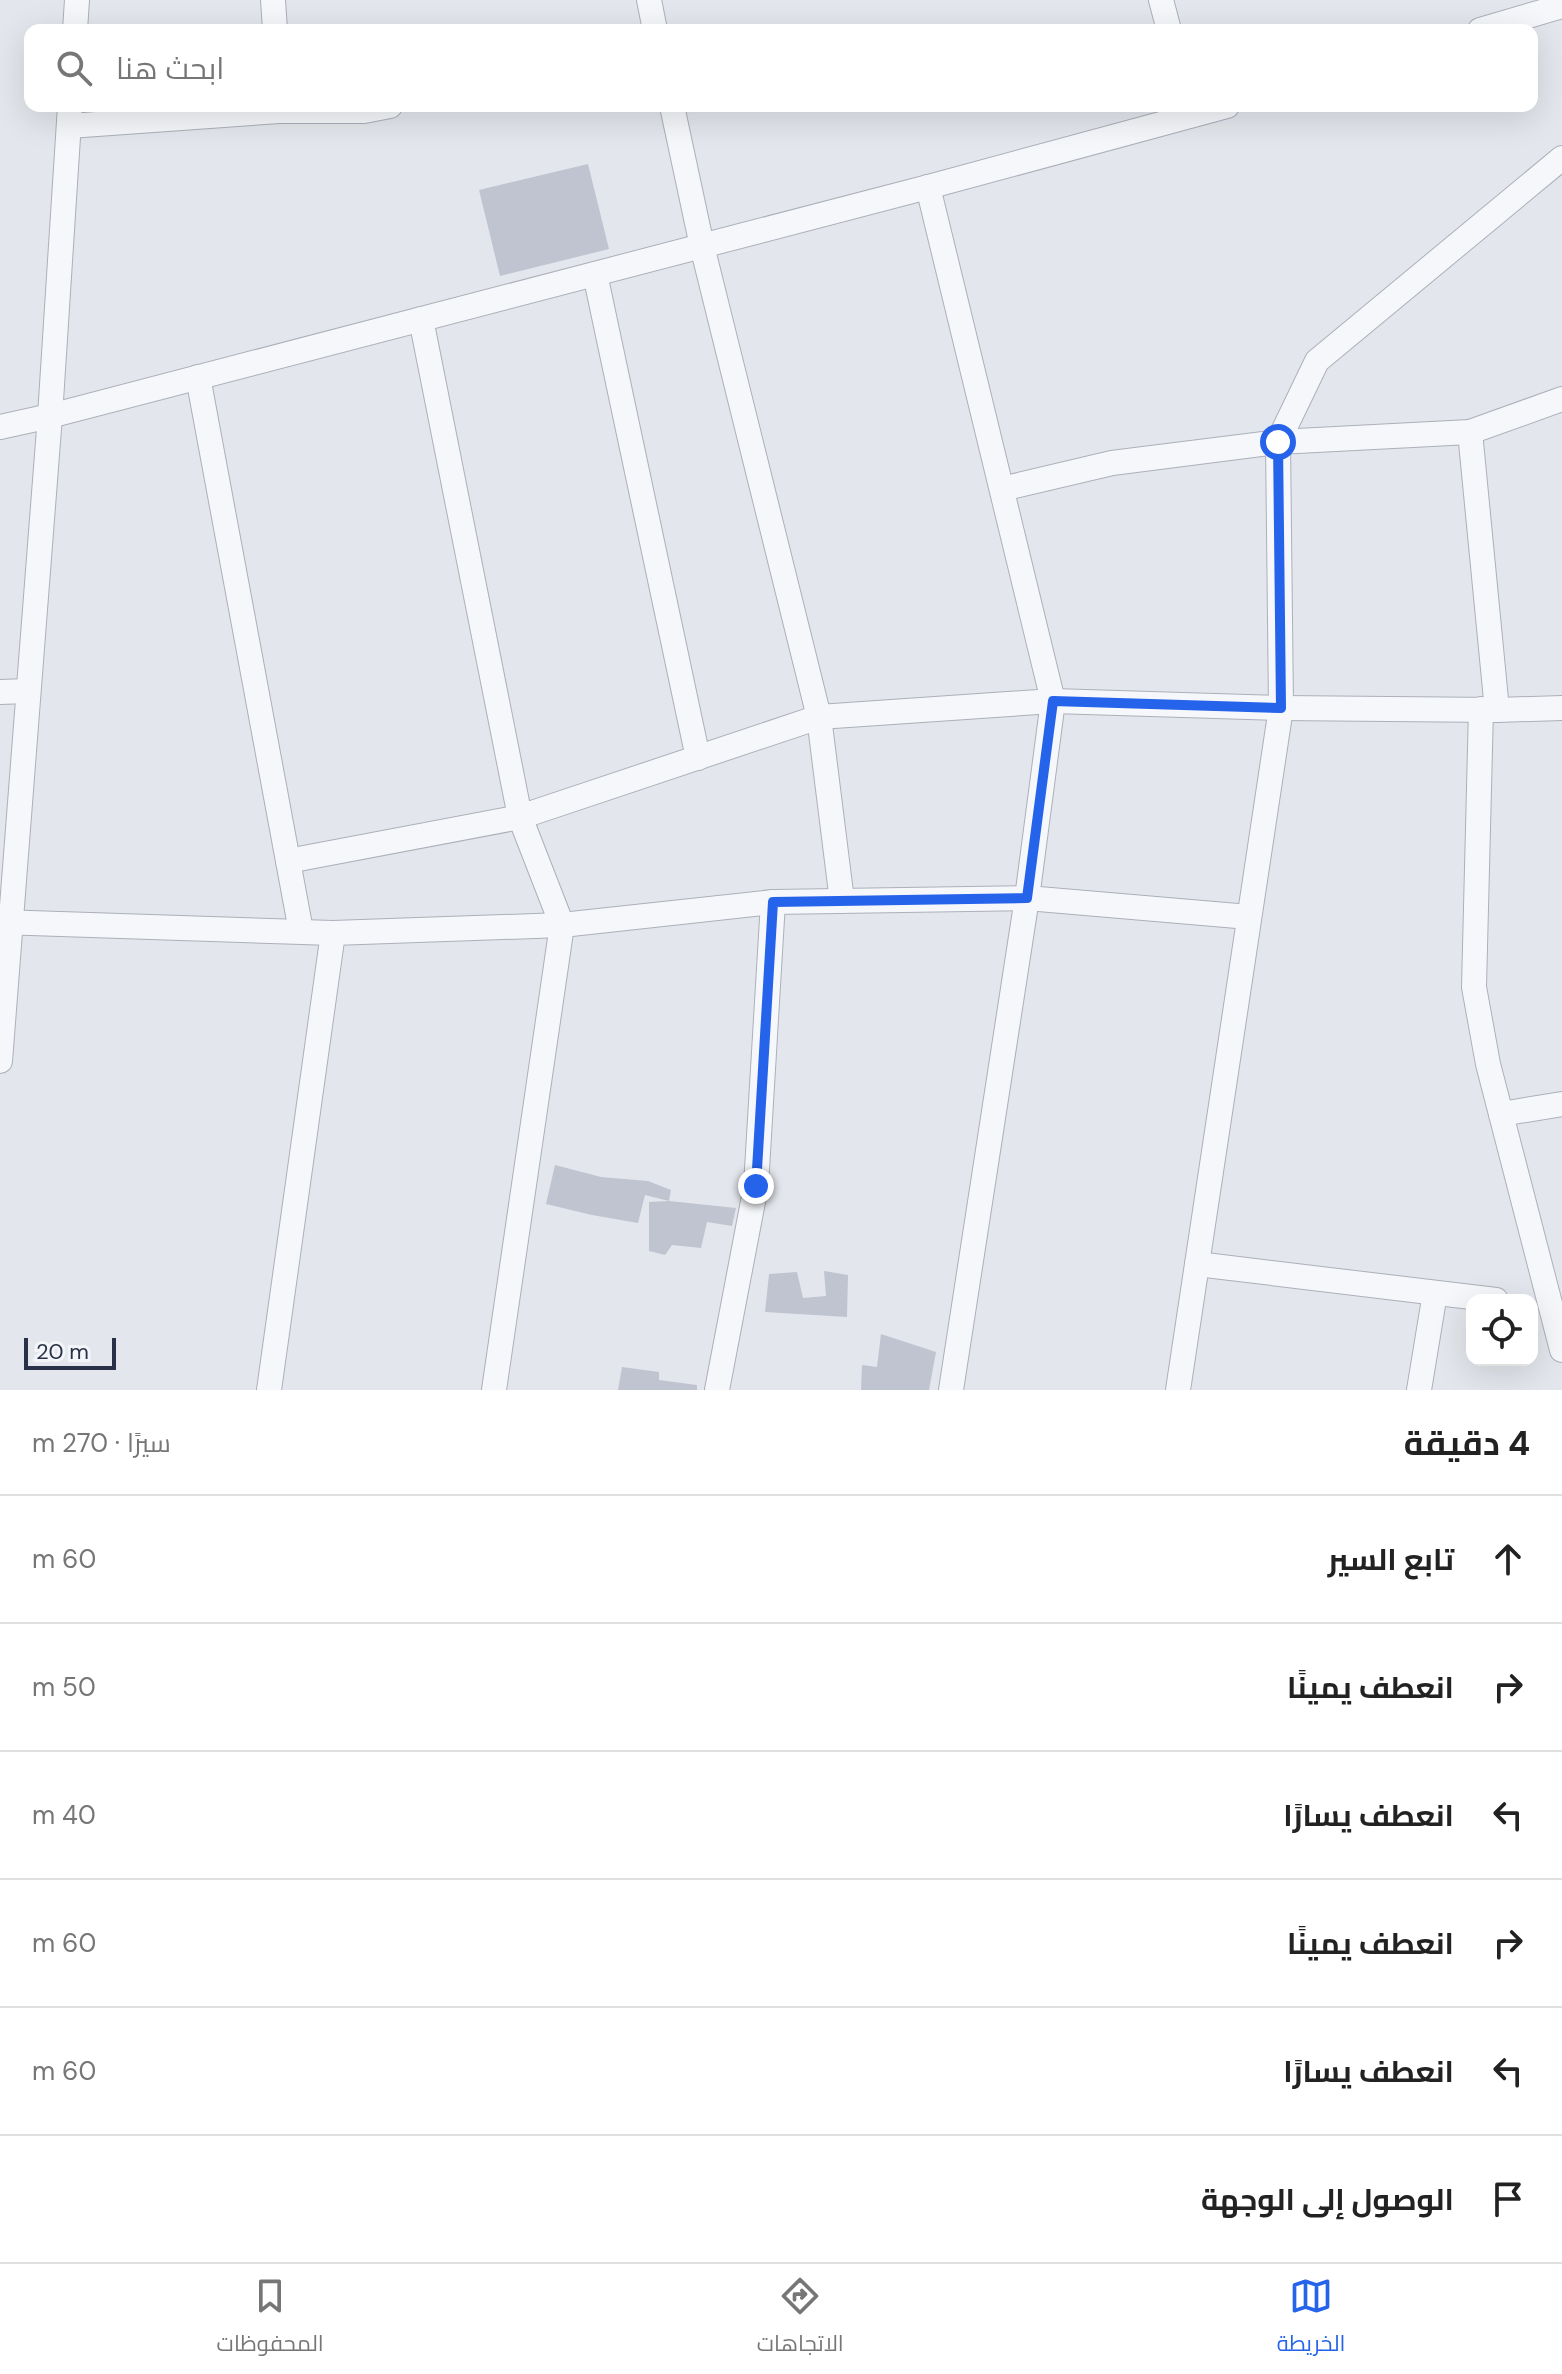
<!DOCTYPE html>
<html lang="ar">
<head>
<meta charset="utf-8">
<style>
	body { margin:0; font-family:"DM Sans",Cairo,sans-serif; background:#f2f2f2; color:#222; direction:rtl }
	.controls { position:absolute; right:24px; bottom:24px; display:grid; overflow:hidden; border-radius:16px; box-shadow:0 8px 32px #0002 }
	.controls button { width:72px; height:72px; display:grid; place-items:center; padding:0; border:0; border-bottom:2px solid #e0e0e0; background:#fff; color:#222; font:40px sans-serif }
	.scale { position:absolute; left:24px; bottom:20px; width:92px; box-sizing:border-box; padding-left:8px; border:4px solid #283147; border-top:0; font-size:22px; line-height:28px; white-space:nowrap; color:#283147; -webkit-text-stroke:6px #f3f5f9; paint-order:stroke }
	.stop { position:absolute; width:24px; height:24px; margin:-18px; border:6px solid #2563eb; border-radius:50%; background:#fff }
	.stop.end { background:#2563eb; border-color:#fff; box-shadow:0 2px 8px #0008 }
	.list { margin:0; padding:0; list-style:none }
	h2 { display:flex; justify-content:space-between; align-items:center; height:104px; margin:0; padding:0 32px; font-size:34px }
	h2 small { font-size:26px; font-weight:400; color:#767676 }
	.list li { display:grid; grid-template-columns:52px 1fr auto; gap:24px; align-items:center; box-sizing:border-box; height:128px; padding:0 32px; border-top:2px solid #e0e0e0 }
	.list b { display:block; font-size:30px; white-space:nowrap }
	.list em { font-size:26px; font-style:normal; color:#767676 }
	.icon { flex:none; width:44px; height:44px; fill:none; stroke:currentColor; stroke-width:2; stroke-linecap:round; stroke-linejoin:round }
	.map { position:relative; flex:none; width:1562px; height:1390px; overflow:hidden; direction:ltr }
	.search { position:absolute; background:#fff; box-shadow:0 8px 32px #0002; left:24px; right:24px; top:24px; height:88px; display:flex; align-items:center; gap:20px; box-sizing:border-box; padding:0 28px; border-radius:16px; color:#767676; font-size:30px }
	.sheet { height:872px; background:#fff }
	nav { display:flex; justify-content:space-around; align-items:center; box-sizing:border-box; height:112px; border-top:2px solid #e0e0e0; background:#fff; font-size:22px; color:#767676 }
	nav a { display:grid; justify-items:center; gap:4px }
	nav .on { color:#2563eb }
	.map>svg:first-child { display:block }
	.building { fill:#bfc4d0 }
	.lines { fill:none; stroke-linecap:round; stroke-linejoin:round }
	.minor-casing { stroke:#abb0ba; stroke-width:26 }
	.minor { stroke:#f6f7fa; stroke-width:24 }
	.route { stroke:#2563eb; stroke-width:10 }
</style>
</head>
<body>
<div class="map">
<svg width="1562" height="1390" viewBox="0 0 1562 1390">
	<rect width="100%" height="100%" fill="#e3e6ec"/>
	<g class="building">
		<path d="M588,164l21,85 -109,27 -21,-86z"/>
		<path d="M555,1165l46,12 47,4 23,9 -2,11 -24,-6 -7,28 -46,-8 -46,-11z"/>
		<path d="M669,1201l67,7 -4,18 -25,-4 -6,26 -29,-3 -7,10 -16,-4v-49z"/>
		<path d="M824,1271l24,4 -1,42 -82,-5 4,-38 28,-2 6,26 23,-2z"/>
		<path d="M881,1334l55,18 -7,38h-68l1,-25 15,2z"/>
		<path d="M622,1367l37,5v8l38,5v5h-79z"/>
	</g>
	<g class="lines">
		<defs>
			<g id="minor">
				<path d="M273,0l2,30"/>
				<path d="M649,0l6,30"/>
				<path d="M1161,0l8,30"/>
				<path d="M75,30l2,-30"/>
				<path d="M1480,30l82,-24"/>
				<path d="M672,106l30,140 117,471 23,184"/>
				<path d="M69,126l210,-15h85l26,-5"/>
				<path d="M928,187l125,514 -26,197 -76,492"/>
				<path d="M595,274l103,484"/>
				<path d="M421,319l99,498 42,108 -68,465"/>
				<path d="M198,377l103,554"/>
				<path d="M0,427l50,-11 878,-229 299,-81"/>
				<path d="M1470,432l27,278"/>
				<path d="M1002,489l110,-26 166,-21 192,-10 92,-33"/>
				<path d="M0,692l28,-1"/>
				<path d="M1481,709l-7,278 14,77 74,286"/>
				<path d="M288,861l232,-44 299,-100 234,-16 228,7 216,2 65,-2"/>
				<path d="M0,922l333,11 229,-8 211,-23 254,-4 222,19"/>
				<path d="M0,1061l50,-645 20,-310"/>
				<path d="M1501,1114l61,-10"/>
				<path d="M1197,1264l299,36"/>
				<path d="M269,1390l64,-457"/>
				<path d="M717,1390l39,-204 17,-284"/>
				<path d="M1178,1390l103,-682 -3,-266 39,-81 245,-203"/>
				<path d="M1419,1390l16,-97"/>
			</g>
		</defs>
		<use href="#minor" class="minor-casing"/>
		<use href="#minor" class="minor"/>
	</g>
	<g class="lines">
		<path class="route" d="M756,1186l17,-284 254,-4 26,-197 228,7 -3,-266"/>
	</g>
</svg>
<div class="controls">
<button><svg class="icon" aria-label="locate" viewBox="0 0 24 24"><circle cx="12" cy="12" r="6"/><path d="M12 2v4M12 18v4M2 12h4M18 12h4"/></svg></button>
</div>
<div class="scale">20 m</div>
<div class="stop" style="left:1278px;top:442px"></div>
<div class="stop end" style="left:756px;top:1186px"></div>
<div class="search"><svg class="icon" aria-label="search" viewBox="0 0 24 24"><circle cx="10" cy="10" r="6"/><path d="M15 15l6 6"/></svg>ابحث هنا</div>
</div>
<section class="sheet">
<h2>4 دقيقة<small>سيرًا · 270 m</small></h2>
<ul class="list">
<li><svg class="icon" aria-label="ahead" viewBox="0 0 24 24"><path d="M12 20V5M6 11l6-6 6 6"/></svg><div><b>تابع السير</b></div><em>60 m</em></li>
<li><svg class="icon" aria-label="right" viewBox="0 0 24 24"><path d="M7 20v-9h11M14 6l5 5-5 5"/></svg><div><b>انعطف يمينًا</b></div><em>50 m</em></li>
<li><svg class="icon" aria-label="left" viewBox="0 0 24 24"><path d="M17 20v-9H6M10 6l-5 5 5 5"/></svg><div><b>انعطف يسارًا</b></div><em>40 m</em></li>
<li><svg class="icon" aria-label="right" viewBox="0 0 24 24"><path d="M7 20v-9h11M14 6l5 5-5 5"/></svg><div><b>انعطف يمينًا</b></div><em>60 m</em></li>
<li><svg class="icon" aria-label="left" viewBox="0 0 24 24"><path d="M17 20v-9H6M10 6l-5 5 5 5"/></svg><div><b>انعطف يسارًا</b></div><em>60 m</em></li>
<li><svg class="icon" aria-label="arrive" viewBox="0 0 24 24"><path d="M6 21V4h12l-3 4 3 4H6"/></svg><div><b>الوصول إلى الوجهة</b></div></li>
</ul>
</section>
<nav>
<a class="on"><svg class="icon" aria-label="map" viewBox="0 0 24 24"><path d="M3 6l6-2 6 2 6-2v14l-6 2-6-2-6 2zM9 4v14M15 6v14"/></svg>الخريطة</a>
<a><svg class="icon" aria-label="directions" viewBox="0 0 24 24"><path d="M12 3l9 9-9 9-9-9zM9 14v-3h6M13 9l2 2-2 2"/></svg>الاتجاهات</a>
<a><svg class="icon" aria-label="saved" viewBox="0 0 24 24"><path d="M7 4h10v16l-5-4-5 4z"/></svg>المحفوظات</a>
</nav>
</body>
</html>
